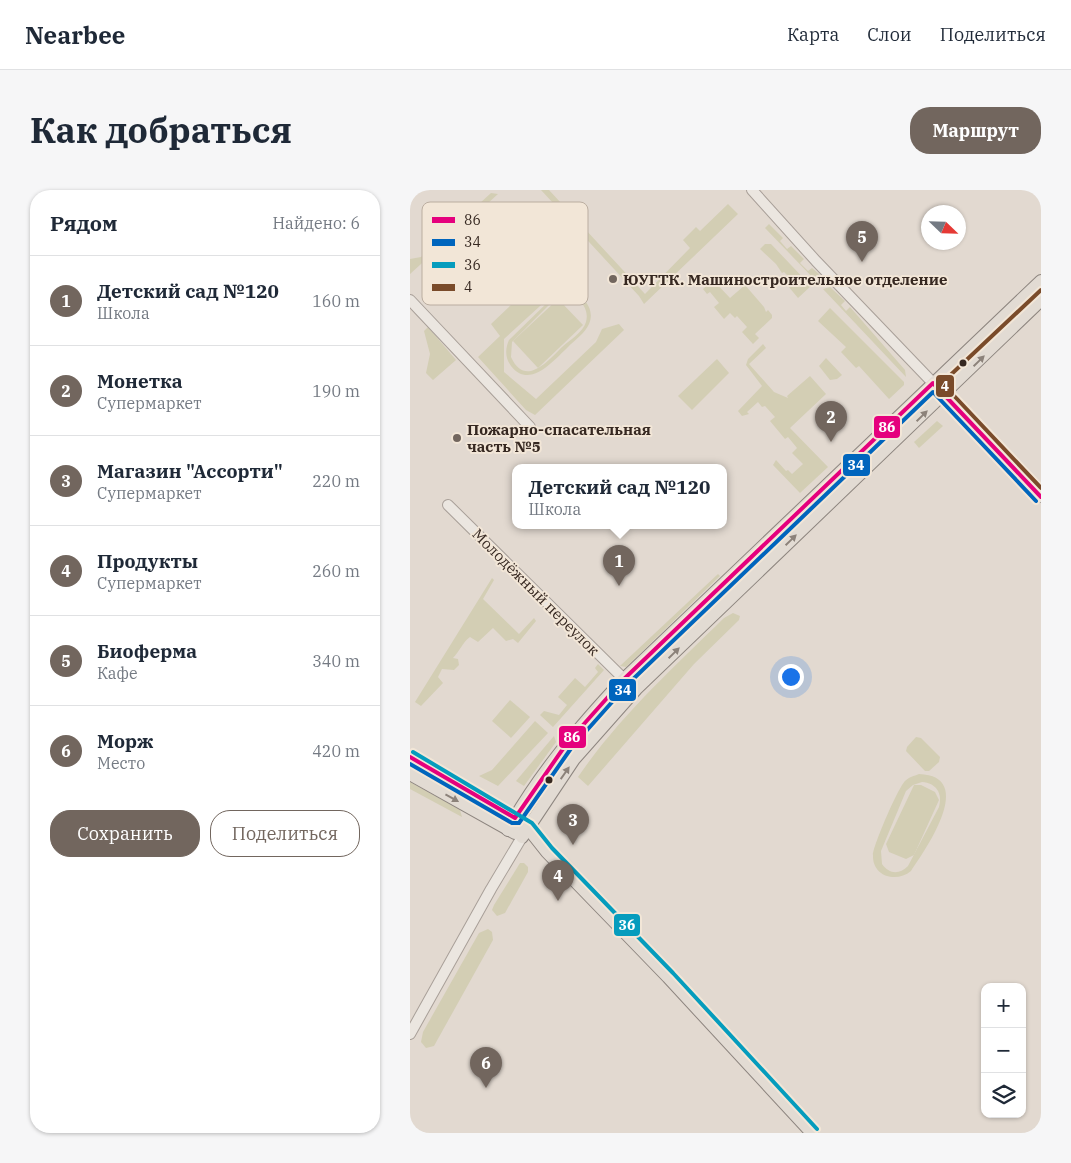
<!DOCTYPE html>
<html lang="ru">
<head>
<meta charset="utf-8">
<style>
	body { margin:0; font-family:"IBM Plex Serif",serif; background:#f6f6f7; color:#1f2937 }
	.controls { position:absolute; right:15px; bottom:15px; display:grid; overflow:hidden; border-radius:10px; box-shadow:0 1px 4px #0004 }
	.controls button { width:45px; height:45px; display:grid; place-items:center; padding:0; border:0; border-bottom:1px solid #e0e1e3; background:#fff; color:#1f2937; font:25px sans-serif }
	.compass { position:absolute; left:511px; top:15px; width:45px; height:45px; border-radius:50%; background:#fff; box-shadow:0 1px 4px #0004; rotate:113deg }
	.you { position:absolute; left:380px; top:486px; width:18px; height:18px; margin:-12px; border:4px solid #fff; border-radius:50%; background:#1a73e8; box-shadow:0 0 0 8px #1a73e833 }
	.badge { display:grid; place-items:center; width:32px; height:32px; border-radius:50%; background:#72665e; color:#fff; font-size:16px; font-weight:700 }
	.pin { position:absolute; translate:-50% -41px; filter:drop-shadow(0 1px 2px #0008) }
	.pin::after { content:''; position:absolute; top:26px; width:18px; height:15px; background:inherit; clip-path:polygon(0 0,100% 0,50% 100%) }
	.popup { position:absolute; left:102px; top:274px; width:215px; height:65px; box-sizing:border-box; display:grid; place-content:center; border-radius:10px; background:#fff; filter:drop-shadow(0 1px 4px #0005); font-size:16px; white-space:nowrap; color:#747a83 }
	.popup b { font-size:19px; color:#1f2937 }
	.popup::after { content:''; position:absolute; left:50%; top:100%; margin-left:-10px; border:10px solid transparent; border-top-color:#fff }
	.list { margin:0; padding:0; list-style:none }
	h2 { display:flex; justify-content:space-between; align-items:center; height:65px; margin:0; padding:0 20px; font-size:21px }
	h2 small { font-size:16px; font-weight:400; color:#747a83 }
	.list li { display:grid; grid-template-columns:32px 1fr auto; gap:15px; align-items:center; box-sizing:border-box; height:90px; padding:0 20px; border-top:1px solid #e0e1e3 }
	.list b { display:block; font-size:19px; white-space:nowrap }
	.list p { margin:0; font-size:16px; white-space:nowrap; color:#747a83 }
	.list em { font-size:16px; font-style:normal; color:#747a83 }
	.actions { display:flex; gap:10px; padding:15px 20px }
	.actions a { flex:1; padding:11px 0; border:1px solid #72665e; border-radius:20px; text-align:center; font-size:18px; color:#72665e }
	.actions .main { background:#72665e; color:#fff }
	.icon { flex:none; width:28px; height:28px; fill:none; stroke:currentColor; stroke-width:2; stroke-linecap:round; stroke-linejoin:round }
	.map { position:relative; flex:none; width:631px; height:943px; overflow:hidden; border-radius:20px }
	header { display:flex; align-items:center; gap:30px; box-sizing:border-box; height:70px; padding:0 25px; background:#fff; border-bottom:1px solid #e0e1e3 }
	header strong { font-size:24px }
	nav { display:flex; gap:28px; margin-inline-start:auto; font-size:18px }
	.intro { display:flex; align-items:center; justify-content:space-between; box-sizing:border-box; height:120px; padding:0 30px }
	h1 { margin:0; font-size:35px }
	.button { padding:12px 22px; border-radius:20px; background:#72665e; color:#fff; font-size:18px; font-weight:700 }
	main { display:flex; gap:30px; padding:0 30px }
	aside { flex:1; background:#fff; border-radius:20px; box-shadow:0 1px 4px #0004 }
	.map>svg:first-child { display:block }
	.green { fill:#d3ceb4; fill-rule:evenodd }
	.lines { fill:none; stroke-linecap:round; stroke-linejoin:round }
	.minor-casing { stroke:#a89f98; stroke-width:12 }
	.major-casing { stroke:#8d857f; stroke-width:14 }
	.minor { stroke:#ebe6e0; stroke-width:10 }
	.major { stroke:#e2dbd3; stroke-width:12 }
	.bus-1-casing { stroke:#f2e6d7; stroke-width:8 }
	.bus-2-casing { stroke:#f2e6d7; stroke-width:8 }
	.bus-3-casing { stroke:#f2e6d7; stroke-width:8 }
	.bus-4-casing { stroke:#f2e6d7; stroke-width:8 }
	.bus-1 { stroke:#e5007d; stroke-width:4 }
	.bus-2 { stroke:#0065bd; stroke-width:4 }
	.bus-3 { stroke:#059cbd; stroke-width:4 }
	.bus-4 { stroke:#7a4b2a; stroke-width:4 }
	.oneway { fill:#8c827a }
	.poi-dot { fill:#72665e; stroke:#f2e6d7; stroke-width:2 }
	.bus-dot { fill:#362821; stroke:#f2e6d7; stroke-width:2 }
	.labels { text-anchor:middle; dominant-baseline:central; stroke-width:4; stroke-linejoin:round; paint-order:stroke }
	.poi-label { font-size:15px; font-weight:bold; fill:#362821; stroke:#f2e6d7; text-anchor:start }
	.street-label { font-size:15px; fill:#362821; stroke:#f2e6d7 }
	.key { fill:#f2e6d7; stroke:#baada0; stroke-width:1 }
	.key-label { font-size:14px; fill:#362821 }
	.line-badge { stroke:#f2e6d7; stroke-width:2 }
	.badge-label { font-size:14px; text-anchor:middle; font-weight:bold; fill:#fff }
</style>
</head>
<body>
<header>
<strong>Nearbee</strong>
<nav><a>Карта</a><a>Слои</a><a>Поделиться</a></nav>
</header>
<div class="intro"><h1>Как добраться</h1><a class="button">Маршрут</a></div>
<main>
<aside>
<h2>Рядом<small>Найдено: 6</small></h2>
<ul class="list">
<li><span class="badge">1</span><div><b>Детский сад №120</b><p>Школа</p></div><em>160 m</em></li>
<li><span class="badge">2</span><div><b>Монетка</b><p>Супермаркет</p></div><em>190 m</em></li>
<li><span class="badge">3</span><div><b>Магазин &quot;Ассорти&quot;</b><p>Супермаркет</p></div><em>220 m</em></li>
<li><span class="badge">4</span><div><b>Продукты</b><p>Супермаркет</p></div><em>260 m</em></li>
<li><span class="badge">5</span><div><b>Биоферма</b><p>Кафе</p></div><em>340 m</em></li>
<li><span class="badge">6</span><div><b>Морж</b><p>Место</p></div><em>420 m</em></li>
</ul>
<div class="actions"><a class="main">Сохранить</a><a>Поделиться</a></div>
</aside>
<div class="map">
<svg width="631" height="943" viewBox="0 0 631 943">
	<rect width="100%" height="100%" fill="#e2d9d0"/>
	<g class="green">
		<path d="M131,0h8l96,104 45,-46 -7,-8 13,-13 4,4 28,-27 10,10 -94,90 -5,-8z"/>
		<path d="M81,3l7,1 -88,80v-15l11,-2z"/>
		<path d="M359,34l14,14 -3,3 7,8 4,-3 13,13 -4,4 8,8 4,-3 7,6 -3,7 -51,-53z"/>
		<path d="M355,54h6l40,42 -13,12 -10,-12 5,-5 -9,-9 -2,1 -6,-9 -16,-15z"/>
		<path d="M156,67l9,6 -1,12 -70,64v33l32,27 60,-57 6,-13 17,-5 5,6 -89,85 -9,-5 -48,-53 22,-21 -9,-12 39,-37 -9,-16 7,-7z"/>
		<path d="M303,90l17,18 15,-13 19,22 2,5 2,-2 4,5v3l-17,16 4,4 -6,6 -11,-12 5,-5 -10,-11 -2,2 -5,-5 -6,6 -10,-12 5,-4 -9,-11 -3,2 -4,-5z"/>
		<path d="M420,97l15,14 -4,4 5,6 4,-4 55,63 1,7 -83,-88z"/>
		<path d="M156,102c16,1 30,16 23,32 -4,9 -14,16 -21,23 -14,13 -38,43 -57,19 -6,-8 -6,-17 -2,-26l43,-42zM155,106c13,0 25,11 21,26 -3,10 -16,18 -24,25 -14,14 -37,41 -51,10l1,-15 41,-41z"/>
		<path d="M148,109l25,26 -45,43 -25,-27z"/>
		<path d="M420,118l74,74v3l-15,14 -30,-33 -3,2 -15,-16 5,-5 -28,-26z"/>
		<path d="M18,137l28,33 -23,20 -7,-7 4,-19 -6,-23z"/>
		<path d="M353,154l3,4 -17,16 25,28 14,6 -1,-2 23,-20 16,18 -36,34 38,39 -28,26 -27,-28 3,-5 10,11 2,-1 4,4 11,-10 -11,-11 5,-5 -9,-11 -3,2 -15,-18 5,-4 -10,-11 -3,1 -4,-5 -11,10 2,2 -7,2 -4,-5 24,-25 -16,-21 2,-6z"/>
		<path d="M416,168l16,17 -5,4 -7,1 -11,-14z"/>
		<path d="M307,169l12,14 -37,37 -14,-14z"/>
		<path d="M527,231l6,5 -24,22 -5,-6z"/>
		<path d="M308,384l2,2 -94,91 -6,-1z"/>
		<path d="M82,388l2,2 -11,19 36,35 15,-16 2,3 -18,22 -5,-4 -7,2 -13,-13 -15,14 -8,-5c-8,6 -10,14 -17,21l5,1 1,6 -5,5 -12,-1 -4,8 5,6 -22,23 -6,-4z"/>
		<path d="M323,423l7,3 -1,4 -45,44 -106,122 -10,-9c41,-60 95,-109 146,-159z"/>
		<path d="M188,474l6,6 -51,57 -13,-12 4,-4 15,4 8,-10 -9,-8 17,-19 10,9 13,-15 -3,-4z"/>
		<path d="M100,510l20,17 -19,21 -19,-17z"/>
		<path d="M125,531l13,12 -50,53 -19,-10 13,-6z"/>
		<path d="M144,546l2,6 -32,44 -8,-5z"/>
		<path d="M506,547l5,1 19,19 -1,5 -10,9h-4l-19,-20 1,-4z"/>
		<path d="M509,584c58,2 7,75 -8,97 -14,12 -39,6 -38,-16 0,-9 25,-67 32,-74 4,-4 9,-5 14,-7zM512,592c14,1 21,11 17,25l-31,59c-9,9 -19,8 -26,-2l-1,-13 25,-60 7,-6z"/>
		<path d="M0,592l45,25 5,3 2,7 -52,-28z"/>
		<path d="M504,595h7l14,7 4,8 -25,55 -8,4 -17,-7 -3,-8z"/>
		<path d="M110,673h4l4,4v5l-23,41 -8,3 -5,-6 2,-5z"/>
		<path d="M78,739l4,3 1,8 -59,106 -8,2 -5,-6 2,-10 56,-99z"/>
	</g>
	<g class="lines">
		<defs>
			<g id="minor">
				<path d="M342,0l64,71 117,122"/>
				<path d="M0,110l120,127"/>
				<path d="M534,205l97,102"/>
				<path d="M38,315l176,174"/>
				<path d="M0,844l81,-145 31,-52"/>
			</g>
			<g id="major">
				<path d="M0,567l118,71 19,24 121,125 144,156"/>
				<path d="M0,584l105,59"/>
				<path d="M98,640c31,-56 73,-105 116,-151l417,-398"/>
				<path d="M112,647l52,-78 62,-70 405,-389"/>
			</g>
		</defs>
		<use href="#minor" class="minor-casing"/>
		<use href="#major" class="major-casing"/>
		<use href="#minor" class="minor"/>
		<use href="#major" class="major"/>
		<defs>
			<path id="bus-1" d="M0,567l105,61 52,-75 57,-64 309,-296 108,114"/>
			<path id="bus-2" d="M0,574l102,59h7l53,-76 57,-64 304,-291 103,109"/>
			<path id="bus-3" d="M3,562l119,71 20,25 121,125 144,156"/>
			<path id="bus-4" d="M631,100l-99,93 99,105"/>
		</defs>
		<use href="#bus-1" class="bus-1-casing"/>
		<use href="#bus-2" class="bus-2-casing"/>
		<use href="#bus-3" class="bus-3-casing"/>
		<use href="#bus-4" class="bus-4-casing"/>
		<use href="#bus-1" class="bus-1"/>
		<use href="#bus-2" class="bus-2"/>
		<use href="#bus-3" class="bus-3"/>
		<use href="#bus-4" class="bus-4"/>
	</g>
	<defs><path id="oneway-solid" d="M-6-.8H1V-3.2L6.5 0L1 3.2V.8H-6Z" transform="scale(1.25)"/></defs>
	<g class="oneway">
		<use href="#oneway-solid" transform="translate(569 171) rotate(-44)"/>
		<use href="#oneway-solid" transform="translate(512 226) rotate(-44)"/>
		<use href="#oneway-solid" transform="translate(381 350) rotate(-44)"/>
		<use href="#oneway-solid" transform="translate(264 463) rotate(-44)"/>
		<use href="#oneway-solid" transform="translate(155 583) rotate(-55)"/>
		<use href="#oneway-solid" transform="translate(42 608) rotate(29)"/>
	</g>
	<g class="poi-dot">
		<circle cx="203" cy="89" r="5"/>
		<circle cx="47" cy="248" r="5"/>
	</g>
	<g class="bus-dot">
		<circle cx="553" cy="173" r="4.5"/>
		<circle cx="139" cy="590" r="4.5"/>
	</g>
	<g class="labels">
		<g class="poi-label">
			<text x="213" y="89">ЮУГТК. Машиностроительное отделение</text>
			<text x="57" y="239">Пожарно-спасательная<tspan x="57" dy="17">часть №5</tspan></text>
		</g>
		<g class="street-label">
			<text transform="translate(126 402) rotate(45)">Молодёжный переулок</text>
		</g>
	</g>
	<rect x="12" y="12" width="166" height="103" rx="8" class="key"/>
	<rect x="22" y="27" width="23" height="6" fill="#e5007d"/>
	<rect x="22" y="49" width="23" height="7" fill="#0065bd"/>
	<rect x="22" y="72" width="23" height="6" fill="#059cbd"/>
	<rect x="22" y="94" width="23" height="7" fill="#7a4b2a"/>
	<g class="key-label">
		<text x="54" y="35">86</text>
		<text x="54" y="57">34</text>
		<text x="54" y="80">36</text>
		<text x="54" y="102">4</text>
	</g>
	<g class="line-badge">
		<rect x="525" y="184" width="20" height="24" rx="5" fill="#7a4b2a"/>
		<rect x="463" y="225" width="28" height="24" rx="5" fill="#e5007d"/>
		<rect x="432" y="263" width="29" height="24" rx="5" fill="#0065bd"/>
		<rect x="198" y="488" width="29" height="24" rx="5" fill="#0065bd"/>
		<rect x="148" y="535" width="29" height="24" rx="5" fill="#e5007d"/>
		<rect x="203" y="723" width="28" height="24" rx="5" fill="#059cbd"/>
	</g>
	<g class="badge-label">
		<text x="535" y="201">4</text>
		<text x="477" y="242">86</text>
		<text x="446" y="280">34</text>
		<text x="213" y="505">34</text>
		<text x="162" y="552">86</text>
		<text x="217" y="740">36</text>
	</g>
</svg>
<div class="controls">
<button>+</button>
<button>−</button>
<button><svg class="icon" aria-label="layers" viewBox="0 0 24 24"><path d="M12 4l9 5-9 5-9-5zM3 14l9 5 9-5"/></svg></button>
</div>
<svg class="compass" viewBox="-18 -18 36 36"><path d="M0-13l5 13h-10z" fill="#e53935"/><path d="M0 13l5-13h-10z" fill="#747a83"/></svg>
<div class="you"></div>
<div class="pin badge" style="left:209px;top:396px">1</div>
<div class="popup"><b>Детский сад №120</b>Школа</div>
<div class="pin badge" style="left:421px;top:252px">2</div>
<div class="pin badge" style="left:163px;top:655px">3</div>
<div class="pin badge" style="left:148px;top:711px">4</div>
<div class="pin badge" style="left:452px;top:72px">5</div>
<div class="pin badge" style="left:76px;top:898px">6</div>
</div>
</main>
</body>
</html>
